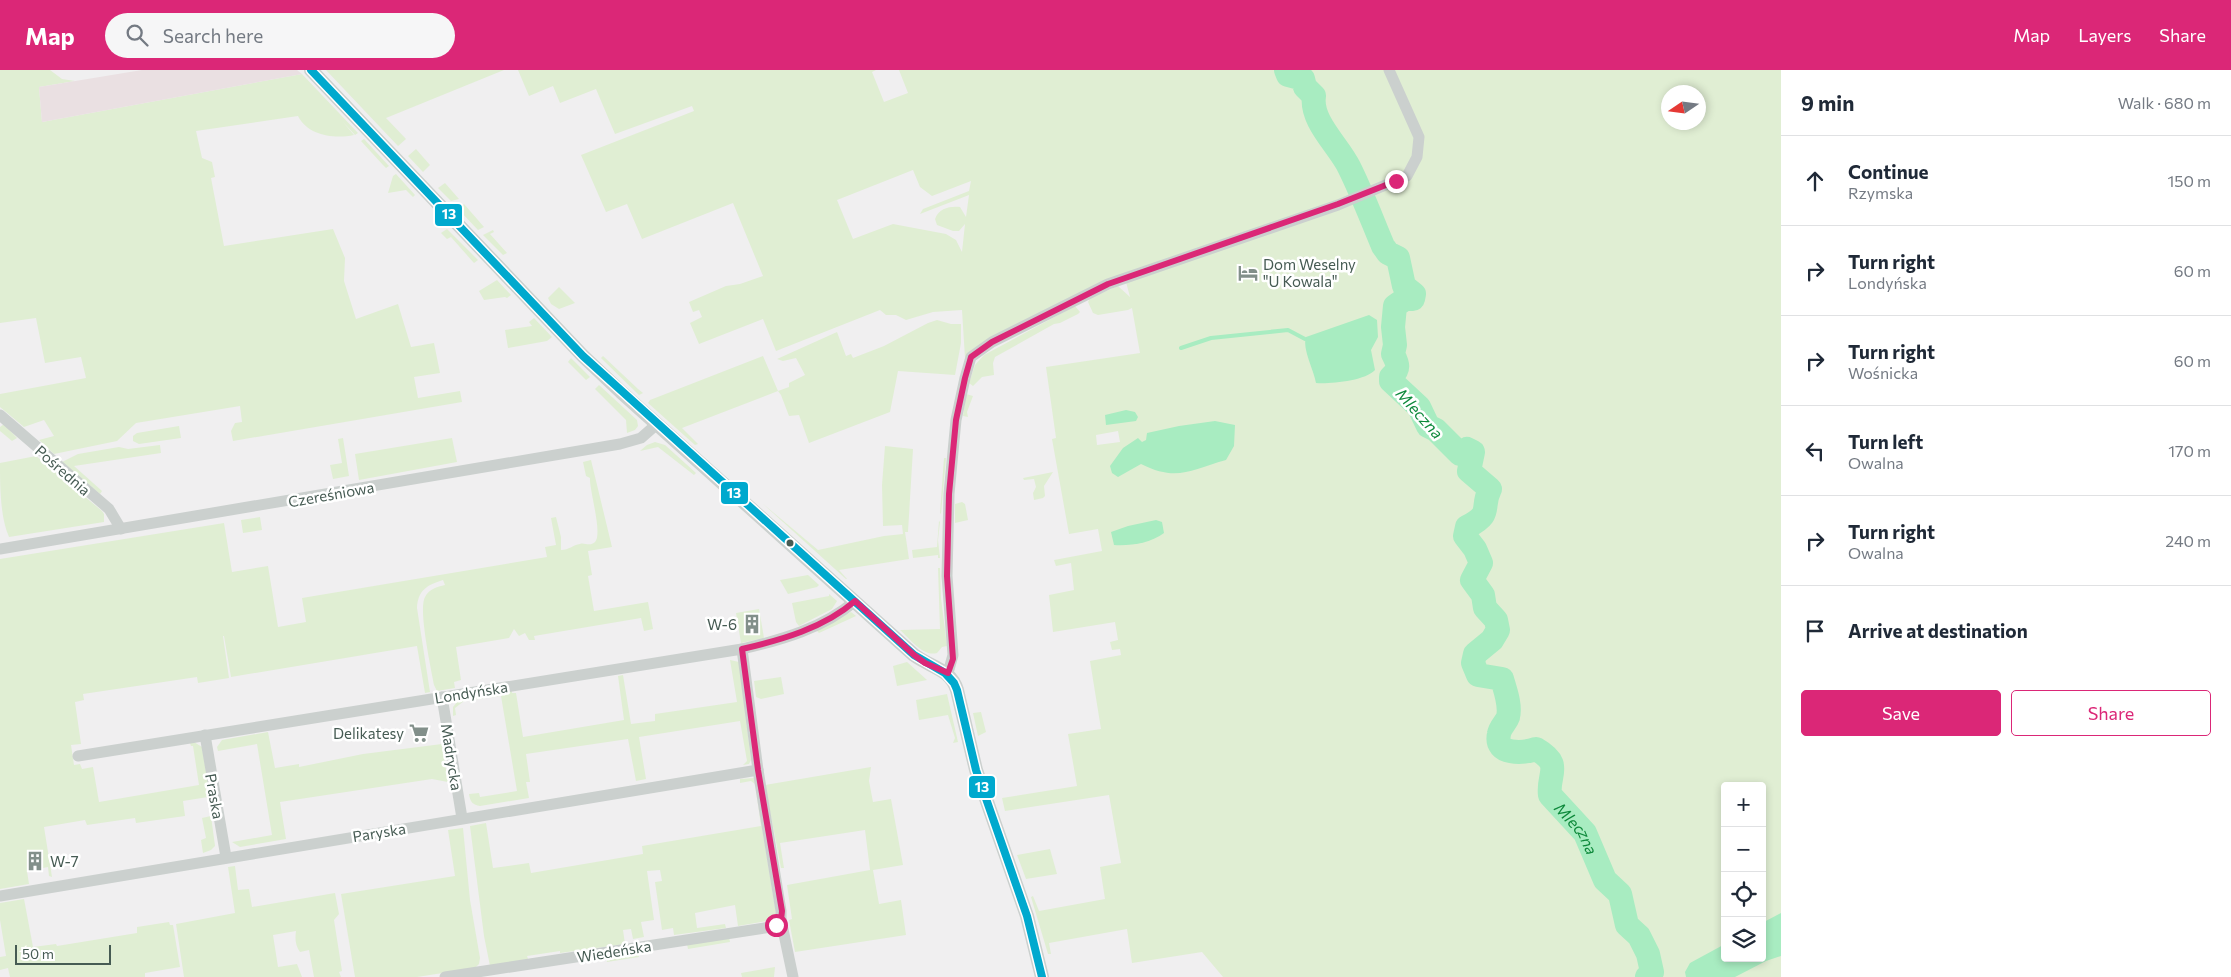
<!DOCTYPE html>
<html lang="en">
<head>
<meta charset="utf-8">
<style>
	body { margin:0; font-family:Commissioner,sans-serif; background:#f6f6f7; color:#1f2937 }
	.controls { position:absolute; right:15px; bottom:15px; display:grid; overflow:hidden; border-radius:5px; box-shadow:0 2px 8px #0003 }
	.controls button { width:45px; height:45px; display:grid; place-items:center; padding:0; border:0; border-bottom:1px solid #e0e1e3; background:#fff; color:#1f2937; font:25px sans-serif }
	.compass { position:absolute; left:1661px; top:15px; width:45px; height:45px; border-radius:50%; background:#fff; box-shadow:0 2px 8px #0003; rotate:257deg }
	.scale { position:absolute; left:15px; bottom:12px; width:96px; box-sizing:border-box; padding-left:5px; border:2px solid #465b53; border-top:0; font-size:14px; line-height:18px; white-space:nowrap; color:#465b53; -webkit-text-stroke:4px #fff; paint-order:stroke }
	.stop { position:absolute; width:15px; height:15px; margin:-11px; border:4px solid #db2777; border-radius:50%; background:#fff }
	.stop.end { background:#db2777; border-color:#fff; box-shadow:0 1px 5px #0008 }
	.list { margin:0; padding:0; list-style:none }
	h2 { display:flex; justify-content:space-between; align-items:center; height:65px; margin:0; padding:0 20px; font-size:21px }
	h2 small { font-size:16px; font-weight:400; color:#747a83 }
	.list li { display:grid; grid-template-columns:32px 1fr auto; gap:15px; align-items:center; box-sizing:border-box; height:90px; padding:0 20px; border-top:1px solid #e0e1e3 }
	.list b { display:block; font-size:19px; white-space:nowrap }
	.list p { margin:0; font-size:16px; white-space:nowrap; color:#747a83 }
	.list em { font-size:16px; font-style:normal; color:#747a83 }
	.actions { display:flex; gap:10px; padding:15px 20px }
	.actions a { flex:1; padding:11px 0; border:1px solid #db2777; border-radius:5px; text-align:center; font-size:18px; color:#db2777 }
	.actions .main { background:#db2777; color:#fff }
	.icon { flex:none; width:28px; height:28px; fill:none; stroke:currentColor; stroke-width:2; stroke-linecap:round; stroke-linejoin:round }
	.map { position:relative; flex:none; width:1781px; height:907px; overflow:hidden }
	header { display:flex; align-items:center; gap:30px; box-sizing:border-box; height:70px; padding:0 25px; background:#db2777; color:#fff }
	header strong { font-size:24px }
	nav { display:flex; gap:28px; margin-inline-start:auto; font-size:18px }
	.search { width:350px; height:45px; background:#f6f6f7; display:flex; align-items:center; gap:12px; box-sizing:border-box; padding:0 18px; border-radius:28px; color:#747a83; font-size:19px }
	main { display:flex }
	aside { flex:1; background:#fff }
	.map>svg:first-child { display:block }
	.green { fill:#e0eed3; fill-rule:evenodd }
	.sand { fill:#eae0e2 }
	.water { fill:#a8ecc1 }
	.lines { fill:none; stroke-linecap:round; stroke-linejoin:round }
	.stream { stroke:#a8ecc1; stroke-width:4 }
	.river { stroke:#a8ecc1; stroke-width:24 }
	.minor { stroke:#cbd0ce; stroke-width:11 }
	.tertiary { stroke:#cbd0ce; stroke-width:14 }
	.bus-1-casing { stroke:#fff; stroke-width:11 }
	.bus-1 { stroke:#00a9ce; stroke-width:8 }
	.route { stroke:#db2777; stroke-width:6 }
	.bus-dot { fill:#465b53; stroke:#fff; stroke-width:2 }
	.labels { text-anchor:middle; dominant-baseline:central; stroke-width:5; stroke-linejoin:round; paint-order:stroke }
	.poi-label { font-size:15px; fill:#465b53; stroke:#fff; text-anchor:start }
	.street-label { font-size:15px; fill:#465b53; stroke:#fff }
	.water-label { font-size:16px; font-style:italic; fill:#0e893b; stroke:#fff }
	.line-badge { stroke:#fff; stroke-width:2 }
	.badge-label { font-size:14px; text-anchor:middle; font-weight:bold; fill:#fff }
</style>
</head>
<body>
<header>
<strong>Map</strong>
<div class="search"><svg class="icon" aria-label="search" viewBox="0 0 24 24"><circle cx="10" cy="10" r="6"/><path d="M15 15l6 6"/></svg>Search here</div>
<nav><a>Map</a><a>Layers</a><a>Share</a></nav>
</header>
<main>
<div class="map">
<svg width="1781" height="907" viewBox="0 0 1781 907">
	<rect width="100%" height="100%" fill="#f0eff0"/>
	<g class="green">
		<path d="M0,0h50l12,9 13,2 -36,6 3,35 260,-48 56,59 -3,2 -12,-13 11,13c-19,4 -46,1 -56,-19l-102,15 6,27 10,4 3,15 -4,1 13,68 109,-17 12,29 -1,23 12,38 42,-15 13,43 23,-4 6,30 -26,4 4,21 42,-7 2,11 -229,39 -2,-10 4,-8 7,-1 -2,-16 -104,17 -19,18 -63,13 -15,-14 15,-4 -10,-16 -20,7 -24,-20v-13l86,-16 -5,-21 -36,6 -9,-45 -36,5z"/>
		<path d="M326,0h178l-118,48 20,21 -8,7z"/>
		<path d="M518,0h358l-4,2 12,30 24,-9 -9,-23h882v907h-558l-21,-25 -70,11 -5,-34 -78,14 2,11h-3l-17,-57 2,-1 6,15 66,-12 -5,-32 21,-4 -12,-68 -104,16 -3,-13 75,-12 -9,-52 33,-5 -11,-68 31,-6 -1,-6 -8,1 -2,-8 8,-2 -3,-18 -62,10 -4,-37 25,-5 -3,-27 -15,3 -2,-6 48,-9 -4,-22 -29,5 -17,-95 4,-1 -10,-71 94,-14 -8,-45 -4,2 -30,5 -5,-2 -5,-11 2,-4 28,-12 12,11 -4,-15 -49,18 -112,58 -3,-48 -29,2 -27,8 -10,-5h-10l-6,-5 -104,41 -13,-32 -64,25 -9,-21 12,-6 -3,-7 -6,2 -4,-10 37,-16 14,-2 23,-8 -30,-73 -91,36 -15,-35 -21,8 -25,-57 113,-44 -2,-5 -77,28 -19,-45 -36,14 -7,-17 -24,10zM1668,22h30v30h-30zM913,100l7,17 12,9 39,-15 -2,10 -46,18 -3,5 49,-19 -3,22 -6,-10c-10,-1 -21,1 -25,12l2,6 16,6h6l6,-7 -3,28 -6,-12 -10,-6 -53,-10 -40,15 -16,-39zM1118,361l2,11 -23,3 -1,-10zM1725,716h37v172h-37z"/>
		<path d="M364,69l25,27 -3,2 -3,-3 -22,-24z"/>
		<path d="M416,79l14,16 -7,7 -15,-16z"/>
		<path d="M396,104l19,21 -2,2 -7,-7 -18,3 5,-17z"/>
		<path d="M445,113l14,16 -8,2 -13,-13z"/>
		<path d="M464,134l20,23 -6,3 -19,-20z"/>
		<path d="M447,159l31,31 -4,3 -23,-26 -4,2 -6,-6z"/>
		<path d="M493,160l1,2 -4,2 17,19 -4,2 -20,-20z"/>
		<path d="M497,210l14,15 -4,3 -2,-1 -21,3 -5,-9z"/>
		<path d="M559,217l16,16 -16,6 -8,-5 -3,-6z"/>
		<path d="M1075,236l5,6 -2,2 -18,9 -6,1 -59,33 -2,6 1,12 -12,2 -9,9 -4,-3 6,-18 9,-10z"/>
		<path d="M534,248l18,19 -5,4 -39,7 -3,-18 27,-4 -3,-4z"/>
		<path d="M937,250l14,4h10v19l-6,32 -57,-4 -8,41 -81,31 -10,-28 -10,1 -8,-21 -3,-4 -96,37 16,16 -3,1 -47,-42 2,-3 113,-44 15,35 11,-4v-4l16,-8 -9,-17 -13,3 -6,-2 60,-27 9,24 5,-2 2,4 31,-12 44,-23z"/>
		<path d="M603,286l35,33 5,4 -4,2 -38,-37z"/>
		<path d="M571,288l19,19 -4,3 -18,-18z"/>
		<path d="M599,315l38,35 1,6 -3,4 -8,3 -1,-13 -31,-31z"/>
		<path d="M966,324l7,2 -6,16 1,5 -5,-1z"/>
		<path d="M4,354l13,14 -5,3 -12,-10v-4z"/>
		<path d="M179,356l2,12 -42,6 -6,-3v-5l4,-3z"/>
		<path d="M343,368l6,38 -16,3 -3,-14 12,-2 -4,-24z"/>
		<path d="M452,368l5,24 -98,18 -4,-26z"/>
		<path d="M655,372l10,3 31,28 -2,2 -36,-28 -18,4 7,-6z"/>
		<path d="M160,375l1,8 -87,13 28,25 -2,3 -38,-32 16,-8 41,-7 9,2z"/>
		<path d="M885,376l28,3 -5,83h-3l4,27 -70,11 8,9h-1l-84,-76 56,47 66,-14 19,-2 -1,-9 -19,1 -1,-41z"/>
		<path d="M36,386l66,55 2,3v8l-95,15c-9,-20 -9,-52 -9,-74z"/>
		<path d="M944,388h2l-5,56 -1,-1z"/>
		<path d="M591,390l21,87 -24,4 4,24 -4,1 6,35 54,-9 5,27 -9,2 -3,-13 -107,18 1,4h-6l-4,-7 -6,3 -5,-7 -5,9 -53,9 5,33 -7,2 1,6 -18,3 -3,-6c-3,-17 -16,-76 -9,-88 4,-8 12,-10 20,-12l-2,-5c-16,5 -25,10 -26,28l13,84 -5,1 -8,-47 -186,31 -7,-41h-1l6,42 -31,5 -1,-6 -114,17 1,6 -9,2 6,42 -10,1 3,20 6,-1 2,5 11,-2 6,35 100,-17 -6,-39h-2l-1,-3 4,-1 8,5 6,36 -3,1 3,13 -25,4 2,15 -49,7 -1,-5 -48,7 -2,-5 -41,7 8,50 -3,-1 -1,-9 -21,4 2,13 -29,5v-330l224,-36 8,49 36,-6 10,61 28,-5 -4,-24 245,-41 -2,-10 11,-2 -5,-27 5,-1 5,20v13c8,0 12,-5 19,-6 4,-2 10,3 15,-2 8,-8 -6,-53 -5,-64l-4,-2 -3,-14z"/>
		<path d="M1053,402l-9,14 1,10 -2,2 -9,2 -1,-7 3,-6 -2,-8 -10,1 -1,-2z"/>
		<path d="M962,432l3,2 3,16 -13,3v-19z"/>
		<path d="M260,447l2,13 -19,3 -2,-13z"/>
		<path d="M939,451l1,1 -2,18 2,18h-2v-3l-25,3 -1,-8 25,-3z"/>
		<path d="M938,498h2l1,30 6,48 -5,1 -5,6c-14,4 -27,-14 -37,-23l40,-1z"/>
		<path d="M808,505l11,10 -2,2 -29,7 -8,-14z"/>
		<path d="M829,524l8,7 -5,8 -33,17 -3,-4 -4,-19 37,-7z"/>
		<path d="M759,539l5,29 -23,5 -5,-30z"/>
		<path d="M851,542l5,4 -37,17 -3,-3z"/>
		<path d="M730,590l9,2 12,98 -2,4 -6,1 4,-4 -7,-40 -101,16 7,42 -10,2 -8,-42 -102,15 4,28h-4l3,16 -49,8c-7,-1 -10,-4 -11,-12l10,-1 1,4 37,-6 -16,-95 -37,5 -9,7 1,7 -3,1v-9l5,-6 54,-10v2h4l7,44 101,-17 -6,-44 5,-1 8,49 24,-3v-7l82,-12z"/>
		<path d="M907,592l20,18 -30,6 -4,-20z"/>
		<path d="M781,607l3,17 -23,5 -5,-2 -2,-16z"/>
		<path d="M947,624l11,48 -5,1 2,-5 -7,-23 -29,5 -3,-20z"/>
		<path d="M981,642l5,20 -8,4 -5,-23z"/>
		<path d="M268,662l7,36 24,-4v3l64,-13 79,-10 6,38 -16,-3 -152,23 6,37 -46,8 -8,-5 40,-7 -15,-91 -39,7 -1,-4 5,-7z"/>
		<path d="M871,697l-2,14 4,21 18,-3 12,66 -30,5 6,34 22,-4 5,35 -111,17 -6,-32 3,-1 -5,-34 83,-15 -5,-40 -85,13 4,25h-3l-16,-83z"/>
		<path d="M754,708l22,136 -4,6 -34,6 -3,-21 -40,8 2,15 28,-4 1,4 -52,7 -1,-7 -11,2 -7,-48 7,-1 -2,-11 -13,1 7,49 -13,2 3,15 -11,2 -2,-10 -8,1 2,14 -65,9v-2l-33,5 1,3 -38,7 -6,-30 -14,-110 16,-3 7,45 36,-5 2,10 112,-19 -1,-8 119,-20 -6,-42 -4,-3 -11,2v-4z"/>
		<path d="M211,746l4,30 -4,4 -8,3 -2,-13 5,-2 -4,-20z"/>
		<path d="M463,758l7,72 10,58 -1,6 -4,4 -58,9h-62l-14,-83 114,-18 -7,-46z"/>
		<path d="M1050,779l7,25 -31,5 -9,-24z"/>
		<path d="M235,796l3,24 11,-1 3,18 83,-14 4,21 -5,6 8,51 -3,1 2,5h-27l-5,-27 -9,2c-5,-7 -5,-14 -4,-21l-23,4 5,32 19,-3 5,13h-118l-8,-53 59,-11 -7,-46z"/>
		<path d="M24,829l9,48 23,-3 1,2 80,-13v-6l32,-5 1,3h3l7,42 -35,6v4h-135l-2,-9 -8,2v-13l6,-1 -6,-36v-17z"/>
		<path d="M729,867l1,5 -42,7 -1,-5z"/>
		<path d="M638,882l1,5 -32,5 -1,-5z"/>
		<path d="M775,897l-1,10h-32l-1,-4z"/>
	</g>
	<path class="sand" d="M142,0h155l5,4 -260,48 -3,-35z"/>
	<g class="water">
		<path d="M1369,245l8,5 1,17 -7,13 4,20c-10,11 -45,14 -59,13 -2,-13 -14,-34 -10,-46z"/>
		<path d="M1126,340l9,2 3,5 -2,4 -30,4 -1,-10z"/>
		<path d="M1215,351l20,4 -1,21 -8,14c-36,10 -49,22 -85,4l-23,13 -6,-4 -2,-7 13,-18 15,-10 4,4 4,-2 1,-7 32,-7z"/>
		<path d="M1156,450l6,2 2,11c-13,10 -33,13 -50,12l-3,-13 17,-6z"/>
		<path d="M1781,843v43l-15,5 -31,16h-49l-1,-5 5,-9 35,-19v14h37v-35z"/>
	</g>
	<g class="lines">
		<path class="stream" d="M1181,278l30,-10 77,-8 17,9"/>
		<path class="river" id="s1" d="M1286,0l2,5 15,4 2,8 9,9c-4,25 25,50 35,71 13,26 23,53 34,79l5,7 10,5 6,28 10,8 -1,5h-8l-10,7 -2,21 2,18 -2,9c5,10 7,15 -2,23v4l28,26 9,19 8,4 24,24 7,-5 6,3 -4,19 21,18c-10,20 4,24 -23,38l-2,9 10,13 6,14 -9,17 11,15 2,13 11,12 2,10 -6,10 -17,14 -2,9 5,12 24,4c3,11 9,26 6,38 -2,6 -8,10 -9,17 -5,22 25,19 37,15 28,16 11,25 14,46l35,38 20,47 15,14 7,31 12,11 9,18 4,18 -5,5"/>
		<g class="minor">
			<path d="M0,345l109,94 12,20"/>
			<path d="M0,479l620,-105 21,-6 16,-14"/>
			<path d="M742,579l16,121 23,141v9l12,57"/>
			<path d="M948,603l5,-18 -6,-79 2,-82 7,-74 9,-42 6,-21 21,-15 116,-58 230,-79 69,-29 10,-19 2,-20 -30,-67"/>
			<path d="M442,627l20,121"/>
			<path d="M205,665l21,122"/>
			<path d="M78,686l664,-107c39,-9 82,-21 113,-48"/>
			<path d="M0,826l758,-126"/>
			<path d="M445,907l326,-50 10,-7"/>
		</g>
		<path class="tertiary" d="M311,0l272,286 38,36 293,263c16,12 37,14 43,35l19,80 51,146 15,61"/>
		<defs>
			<path id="bus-1" d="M311,0l272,286 331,299 31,18 9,10 3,7 19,80 51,146 15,61"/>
		</defs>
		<use href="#bus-1" class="bus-1-casing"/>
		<use href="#bus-1" class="bus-1"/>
	</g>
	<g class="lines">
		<path class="route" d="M776,855l5,-5 1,-9 -24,-141 -16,-121c39,-9 82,-21 113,-48l59,54 11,8 23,10 5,-14 -6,-83 2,-82 7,-74 9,-42 6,-21 21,-15 116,-58 230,-80 58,-23"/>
	</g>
	<defs>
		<symbol id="hotel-bare" viewBox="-9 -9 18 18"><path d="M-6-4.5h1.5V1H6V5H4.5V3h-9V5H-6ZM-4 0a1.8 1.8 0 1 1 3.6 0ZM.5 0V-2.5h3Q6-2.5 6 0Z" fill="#828f8a" stroke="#fff" stroke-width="2.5" paint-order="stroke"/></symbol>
		<symbol id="building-bare" viewBox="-9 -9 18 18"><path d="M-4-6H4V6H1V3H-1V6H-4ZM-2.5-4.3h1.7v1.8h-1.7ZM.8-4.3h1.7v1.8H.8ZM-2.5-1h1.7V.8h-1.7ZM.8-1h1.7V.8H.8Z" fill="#828f8a" stroke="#fff" stroke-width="2.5" paint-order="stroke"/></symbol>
		<symbol id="supermarket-bare" viewBox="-9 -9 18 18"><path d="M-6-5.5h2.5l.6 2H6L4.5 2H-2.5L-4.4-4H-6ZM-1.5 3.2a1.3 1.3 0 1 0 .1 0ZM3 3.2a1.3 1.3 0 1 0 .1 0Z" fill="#828f8a" stroke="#fff" stroke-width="2.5" paint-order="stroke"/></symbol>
	</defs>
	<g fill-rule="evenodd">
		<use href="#hotel-bare" x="1234" y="189" width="28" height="28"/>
		<use href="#building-bare" x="738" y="540" width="28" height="28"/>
		<use href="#supermarket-bare" x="405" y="649" width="28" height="28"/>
		<use href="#building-bare" x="21" y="777" width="28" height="28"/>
	</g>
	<circle class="bus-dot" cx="790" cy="473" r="4.5"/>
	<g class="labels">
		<g class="poi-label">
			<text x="1263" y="194">Dom Weselny<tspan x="1263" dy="17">"U Kowala"</tspan></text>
			<text x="737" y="554" text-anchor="end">W-6</text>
			<text x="404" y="663" text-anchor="end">Delikatesy</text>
			<text x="50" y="791">W-7</text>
		</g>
		<g class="street-label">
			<text transform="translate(63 400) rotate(41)">Pośrednia</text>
			<text transform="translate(331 424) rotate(-10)">Czereśniowa</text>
			<text transform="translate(471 622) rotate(-9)">Londyńska</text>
			<text transform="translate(452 687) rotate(81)">Madrycka</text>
			<text transform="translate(215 726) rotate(80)">Praska</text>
			<text transform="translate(379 762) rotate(-9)">Paryska</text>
			<text transform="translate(614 881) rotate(-9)">Wiedeńska</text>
		</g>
		<g class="water-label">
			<text transform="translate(1420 343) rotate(48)">Mleczna</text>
			<text stroke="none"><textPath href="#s1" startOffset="988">Mleczna</textPath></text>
		</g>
	</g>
	<g class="line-badge">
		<rect x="434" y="133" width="29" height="24" rx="5" fill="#00a9ce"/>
		<rect x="720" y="411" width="29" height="24" rx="5" fill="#00a9ce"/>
		<rect x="968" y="705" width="28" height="24" rx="5" fill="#00a9ce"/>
	</g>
	<g class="badge-label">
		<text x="449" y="149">13</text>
		<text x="734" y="428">13</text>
		<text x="982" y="722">13</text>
	</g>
</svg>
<div class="controls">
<button>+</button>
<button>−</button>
<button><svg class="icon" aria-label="locate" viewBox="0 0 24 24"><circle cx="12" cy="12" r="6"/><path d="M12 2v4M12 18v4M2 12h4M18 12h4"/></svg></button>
<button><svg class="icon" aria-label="layers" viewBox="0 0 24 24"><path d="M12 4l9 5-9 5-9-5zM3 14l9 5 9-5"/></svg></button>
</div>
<svg class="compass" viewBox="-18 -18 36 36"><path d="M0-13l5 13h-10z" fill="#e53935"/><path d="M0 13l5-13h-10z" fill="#747a83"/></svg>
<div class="scale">50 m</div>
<div class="stop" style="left:776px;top:855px"></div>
<div class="stop end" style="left:1396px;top:111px"></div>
</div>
<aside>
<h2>9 min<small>Walk · 680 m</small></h2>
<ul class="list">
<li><svg class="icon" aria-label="ahead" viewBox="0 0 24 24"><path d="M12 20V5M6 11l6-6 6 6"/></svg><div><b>Continue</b><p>Rzymska</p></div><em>150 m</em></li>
<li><svg class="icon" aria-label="right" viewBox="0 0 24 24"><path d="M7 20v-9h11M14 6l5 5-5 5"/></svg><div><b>Turn right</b><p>Londyńska</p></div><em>60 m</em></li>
<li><svg class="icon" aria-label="right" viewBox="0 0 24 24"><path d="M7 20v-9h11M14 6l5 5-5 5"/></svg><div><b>Turn right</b><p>Wośnicka</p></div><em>60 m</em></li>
<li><svg class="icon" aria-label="left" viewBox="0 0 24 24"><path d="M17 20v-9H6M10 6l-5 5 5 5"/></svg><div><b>Turn left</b><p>Owalna</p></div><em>170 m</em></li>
<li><svg class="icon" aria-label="right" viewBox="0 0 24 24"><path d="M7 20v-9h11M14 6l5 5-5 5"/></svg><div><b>Turn right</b><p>Owalna</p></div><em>240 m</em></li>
<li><svg class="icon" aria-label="arrive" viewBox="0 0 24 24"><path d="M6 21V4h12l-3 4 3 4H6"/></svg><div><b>Arrive at destination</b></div></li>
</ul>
<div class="actions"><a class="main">Save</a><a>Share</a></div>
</aside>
</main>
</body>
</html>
